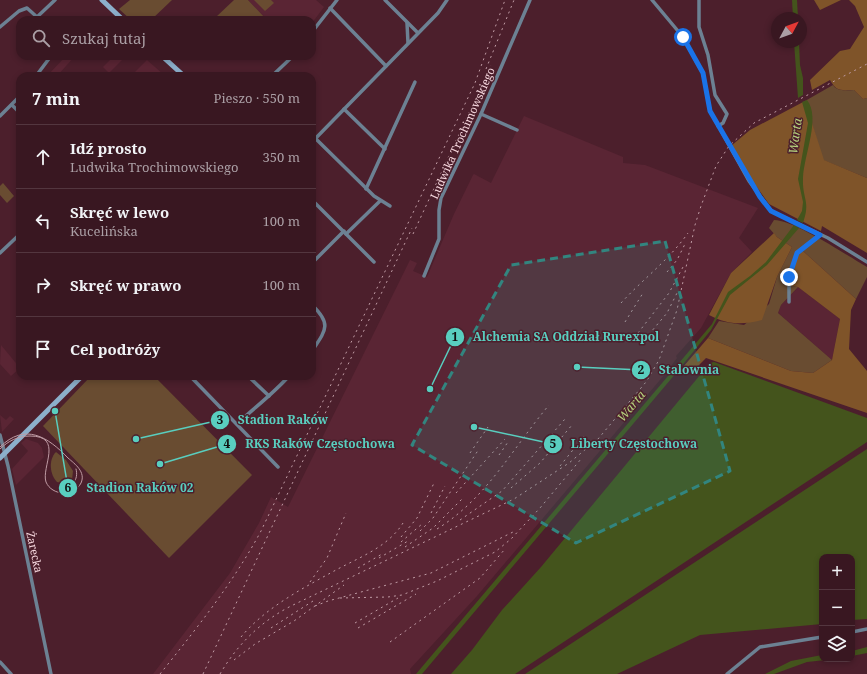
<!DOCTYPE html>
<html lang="pl">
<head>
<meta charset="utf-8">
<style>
	body { margin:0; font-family:"Noto Serif",serif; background:#44242e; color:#f1f3f6 }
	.controls { position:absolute; right:12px; bottom:12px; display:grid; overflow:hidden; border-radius:8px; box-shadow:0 2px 6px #0003 }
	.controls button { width:36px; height:36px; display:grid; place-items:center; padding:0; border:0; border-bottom:1px solid #53363f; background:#391721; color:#f1f3f6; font:20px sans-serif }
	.compass { position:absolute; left:771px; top:12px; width:36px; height:36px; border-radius:50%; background:#391721; box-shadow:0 2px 6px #0003; rotate:49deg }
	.stop { position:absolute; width:12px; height:12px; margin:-9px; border:3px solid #1a73e8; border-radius:50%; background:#fff }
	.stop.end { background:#1a73e8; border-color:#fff; box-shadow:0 1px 4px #0008 }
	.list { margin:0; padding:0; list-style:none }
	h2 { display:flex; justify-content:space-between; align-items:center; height:52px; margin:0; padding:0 16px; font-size:17px }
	h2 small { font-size:13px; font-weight:400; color:#ab9fa5 }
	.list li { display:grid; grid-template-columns:26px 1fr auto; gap:12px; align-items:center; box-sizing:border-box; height:64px; padding:0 16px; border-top:1px solid #53363f }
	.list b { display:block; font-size:15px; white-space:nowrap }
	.list p { margin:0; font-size:13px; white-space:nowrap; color:#ab9fa5 }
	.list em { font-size:13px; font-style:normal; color:#ab9fa5 }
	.icon { flex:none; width:22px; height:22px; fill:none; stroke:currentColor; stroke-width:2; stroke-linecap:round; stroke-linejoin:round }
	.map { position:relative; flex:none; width:867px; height:674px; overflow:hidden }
	.search { position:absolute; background:#391721; box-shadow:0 2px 6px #0003; left:16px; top:16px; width:300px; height:44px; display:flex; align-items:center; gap:10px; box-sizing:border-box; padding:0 14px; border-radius:12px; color:#ab9fa5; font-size:15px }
	.panel { position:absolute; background:#391721; box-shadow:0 2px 6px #0003; left:16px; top:72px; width:300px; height:308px; border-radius:12px }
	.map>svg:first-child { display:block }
	.built { fill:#5a2534 }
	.green { fill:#694c31 }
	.forest { fill:#7f5429 }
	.water { fill:#44541c }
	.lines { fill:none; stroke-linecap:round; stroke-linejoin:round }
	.street { stroke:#6c8193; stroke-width:3.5 }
	.secondary { stroke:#8cafcb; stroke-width:5 }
	.tram { stroke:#bf9ba4; stroke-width:1 }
	.rail { stroke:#bf9ba4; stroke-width:1; stroke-dasharray:2 4; stroke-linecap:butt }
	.route { stroke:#1a73e8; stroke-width:5 }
	.marked { fill:#32857f; fill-opacity:0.2; stroke:#32857f; stroke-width:3; stroke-dasharray:8 5; stroke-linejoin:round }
	.labels { text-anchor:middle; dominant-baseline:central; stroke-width:3; stroke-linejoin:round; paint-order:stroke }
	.street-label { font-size:11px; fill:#f6d7de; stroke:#4c1f2c }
	.water-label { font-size:12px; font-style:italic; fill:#b4cf7c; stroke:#4c1f2c }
	.leader { fill:none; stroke:#59cebf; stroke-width:1.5 }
	.callout-dot { fill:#59cebf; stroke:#4c1f2c; stroke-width:1.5 }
	.mark-label { font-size:12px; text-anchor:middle; font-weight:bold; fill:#111 }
	.callout-label { font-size:12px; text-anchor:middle; font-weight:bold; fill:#59cebf; stroke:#4c1f2c; stroke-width:3; stroke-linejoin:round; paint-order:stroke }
</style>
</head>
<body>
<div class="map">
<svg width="867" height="674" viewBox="0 0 867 674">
	<rect width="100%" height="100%" fill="#4c1f2c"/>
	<g class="built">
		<path d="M248,0h68l8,7 -12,16v-3h-45z"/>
		<path d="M66,56h9l-18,20h-10z"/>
		<path d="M114,56h12l-17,17 -6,-6z"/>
		<path d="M147,60l16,14 -2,2h-30z"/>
		<path d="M524,116l99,41v6l22,2 113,43 -19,30 13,14 -21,21 -30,55 -25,28 1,2 -12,16 -188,222 -67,73 1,5h-258l77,-101 29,-50 12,-26 17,10 122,-247 7,3 -4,8 14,6 27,-63 19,-39 1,-1 17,9z"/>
		<path d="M798,287l42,32 -8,41 -54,-47 3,-8z"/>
		<path d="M1,345l19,23 -9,8 -11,-12z"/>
		<path d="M0,415l6,5 4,-4 4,3 -12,13z"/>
		<path d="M26,439l12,4 4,5 2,9 -28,28 -4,-16 16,-18 -7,-8z"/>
	</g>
	<g class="green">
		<path d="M130,0h42l-21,20h-20l-12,-11z"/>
		<path d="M234,0h14l19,20h-48l-3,-3z"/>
		<path d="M254,0h17l3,3 -9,8z"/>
		<path d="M833,85c4,7 14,5 21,5l9,9 4,-1v80l-44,-18 -18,-59z"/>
		<path d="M3,183l11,13 -7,7 -7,-8v-9z"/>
		<path d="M774,220c20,0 74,36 93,47v10l-11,22 -53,-48 -11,35 6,1 -17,18 -3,8 54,47 -19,13 -22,-2 -83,-33 11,-17 25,4 25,-21 8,-27 15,-30 -15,-10 -8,-9z"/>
		<path d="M91,376h63l98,99 -83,83 -126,-132z"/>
		<path d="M56,452l10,8 7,11 -1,9 -7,4 -8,-2c-7,-7 -9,-22 -1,-30z"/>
	</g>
	<g class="forest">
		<path d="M814,0h27l-21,10z"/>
		<path d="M849,0h18v98l-4,1 -9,-9c-14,0 -17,2 -24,-10l-18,10 -2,-10 30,-29 10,-2 14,-22 -9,-21z"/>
		<path d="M805,101l19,59 43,18v75l-45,-27 -1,5 -52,-27 -23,-32 -15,-26 19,-16z"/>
		<path d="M774,233l3,4 15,10 -15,30 -15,43c-20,5 -34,5 -53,-5l22,-42z"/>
		<path d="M803,251l53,48 -5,11 -2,39 18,22v42l-161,-55 -15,15 -8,-6 25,-29 83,33 22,2 19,-13 8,-41 -42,-32 -6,-1c0,-12 0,-27 11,-35z"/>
	</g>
	<g class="water">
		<path d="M792,0h5l1,18h-5z"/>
		<path d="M794,42h5l1,23 3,13v17l-5,3z"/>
		<path d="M807,100c14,18 -3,54 -4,78 -1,21 8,23 0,45l-6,-3 5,-9 1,-9 -5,-23 10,-56 -6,-21z"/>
		<path d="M794,225l5,3 -32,37 -37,30 -19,35 -40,49 -249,295h-6l296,-350 16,-32 22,-16 16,-14z"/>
		<path d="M714,362l153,56v24l-352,232h-64l21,-24 30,-40 39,-43 169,-204z"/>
		<path d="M867,449v170l-15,1v-63h-30v67l-122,11 -83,39h-92z"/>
		<path d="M867,647v6l-15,3v-5z"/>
		<path d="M822,655v4h13l-28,3 -33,12h-9l26,-13z"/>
	</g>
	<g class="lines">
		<g class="street">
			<path d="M385,0l33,33"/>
			<path d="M652,0l31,37 13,24 7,12 7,38 39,70 22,30 57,27 39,24"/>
			<path d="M699,0v27l9,28 7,40 12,19 -4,9 -5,3"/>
			<path d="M330,8l56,58"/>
			<path d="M407,23l1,20"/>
			<path d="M0,27l19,-16 8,-3 10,9 18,-17"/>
			<path d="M312,32l25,-32"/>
			<path d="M36,76l15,-20"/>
			<path d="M272,76l21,-20"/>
			<path d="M12,105l8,8"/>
			<path d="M344,109l41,40"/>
			<path d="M481,114l36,16"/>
			<path d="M0,116l20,-20"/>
			<path d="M315,138l59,58 16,10"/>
			<path d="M312,142l126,-129 9,-13"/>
			<path d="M366,189l49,-107"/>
			<path d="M312,200l62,62"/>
			<path d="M346,234l34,-33"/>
			<path d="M0,253l20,-19"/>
			<path d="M312,263l32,-32"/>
			<path d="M424,276l15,-37v-29l2,-12 40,-84 49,-114"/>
			<path d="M789,302v-25l8,-24 23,-18"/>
			<path d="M312,305c20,19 14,25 0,46"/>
			<path d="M190,376l88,91"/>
			<path d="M248,376l21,20"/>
			<path d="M237,424c17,-16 36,-30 52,-48"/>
			<path d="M0,435l8,31 43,208"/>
			<path d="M852,632l15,-3"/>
			<path d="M0,662l11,12"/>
			<path d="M727,674l33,-27 62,-10"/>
		</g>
		<g class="secondary">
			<path d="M102,0l21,20"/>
			<path d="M162,56l22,20"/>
			<path d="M0,458l82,-82"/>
		</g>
		<g class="tram">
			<path d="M0,447c25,-25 48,-10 68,11 7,6 18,14 13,25 -7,14 -29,13 -35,-1 -5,-15 18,-46 -16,-46 -12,0 -22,5 -30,13"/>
			<path d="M60,487c12,1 19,-7 16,-18"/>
		</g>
		<g class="rail">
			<path d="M486,69l28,-69"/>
			<path d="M413,234l78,-169"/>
			<path d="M667,272l10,-12 8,-16"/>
			<path d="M621,303c22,-24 48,-43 67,-70"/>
			<path d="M625,322l18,-29"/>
			<path d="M638,333l31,-40 14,-26"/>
			<path d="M645,339l22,-26 10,-20"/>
			<path d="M470,453l18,-26"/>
			<path d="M499,455l9,-13"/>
			<path d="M560,466l25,-31"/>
			<path d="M511,488l29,-25 32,-38"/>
			<path d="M456,493l49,-54"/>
			<path d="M431,513l14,-27"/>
			<path d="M460,520l42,-29 63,-72"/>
			<path d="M437,529c50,-31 75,-80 112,-124"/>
			<path d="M420,531l13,-13 46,-69"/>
			<path d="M401,537l16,-19 18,-37"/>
			<path d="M401,542l21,-18"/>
			<path d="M405,547l28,-19 30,-30"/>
			<path d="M379,558l29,-17"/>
			<path d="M358,568l24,-14"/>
			<path d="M310,582l17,-24 19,-45"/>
			<path d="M340,598l48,-1 14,-2 35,-14 58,-29 16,-13 29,-31 41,-49"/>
			<path d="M315,606l13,-5 103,-28 82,-41"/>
			<path d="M355,623l43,-25"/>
			<path d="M271,628l42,-27"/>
			<path d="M358,628l58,-34"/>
			<path d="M241,637c24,-29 62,-49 95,-67 24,-13 52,-23 67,-47"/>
			<path d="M390,642l90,-64 25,-29"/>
			<path d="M234,660l21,-16 39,-23 50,-36"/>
			<path d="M160,674c37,-46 73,-91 101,-143l214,-448 30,-83"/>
			<path d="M203,674l209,-446"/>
			<path d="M220,674c17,-29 40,-52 71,-68l223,-107 55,-36 29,-24 48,-57 13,-22 18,-50 18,-85 6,-19 15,-40 13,-20 25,-23 113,-59"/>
		</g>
	</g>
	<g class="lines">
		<path class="route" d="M683,37l20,36 7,38 50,86 11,14 49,24 -23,18 -8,24"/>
	</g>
	<path class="marked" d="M665,241l65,230 -154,72 -164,-98 99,-180z"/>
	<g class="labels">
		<g class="street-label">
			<text transform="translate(462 133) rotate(-66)">Ludwika Trochimowskiego</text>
			<text transform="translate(35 552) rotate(78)">Żarecka</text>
		</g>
		<g class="water-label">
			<text transform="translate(795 136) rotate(-82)">Warta</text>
			<text transform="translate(631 406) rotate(-50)">Warta</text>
		</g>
	</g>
	<path class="leader" d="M430 389L455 337M577 367L641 370M136 439L220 420M160 464L227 444M474 427L553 444M55 411L68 488"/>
	<g class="callout-dot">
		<circle cx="430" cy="389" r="4"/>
		<circle cx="577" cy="367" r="4"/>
		<circle cx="136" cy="439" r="4"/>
		<circle cx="160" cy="464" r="4"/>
		<circle cx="474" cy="427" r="4"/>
		<circle cx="55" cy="411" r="4"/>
		<circle cx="455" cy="337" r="10"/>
		<circle cx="641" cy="370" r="10"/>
		<circle cx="220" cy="420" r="10"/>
		<circle cx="227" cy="444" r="10"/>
		<circle cx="553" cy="444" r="10"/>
		<circle cx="68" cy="488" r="10"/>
	</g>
	<g class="mark-label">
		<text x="455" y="341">1</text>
		<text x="641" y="374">2</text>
		<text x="220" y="424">3</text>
		<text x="227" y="448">4</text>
		<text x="553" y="448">5</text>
		<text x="68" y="492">6</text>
	</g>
	<g class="callout-label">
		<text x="566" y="341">Alchemia SA Oddział Rurexpol</text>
		<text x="689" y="374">Stalownia</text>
		<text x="283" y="424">Stadion Raków</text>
		<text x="320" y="448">RKS Raków Częstochowa</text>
		<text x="634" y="448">Liberty Częstochowa</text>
		<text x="140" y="492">Stadion Raków 02</text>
	</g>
</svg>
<div class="controls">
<button>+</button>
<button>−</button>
<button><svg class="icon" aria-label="layers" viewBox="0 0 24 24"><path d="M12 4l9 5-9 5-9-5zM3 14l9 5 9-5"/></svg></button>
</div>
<svg class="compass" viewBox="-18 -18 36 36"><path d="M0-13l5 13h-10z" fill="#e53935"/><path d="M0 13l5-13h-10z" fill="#ab9fa5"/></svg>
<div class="stop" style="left:683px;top:37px"></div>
<div class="stop end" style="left:789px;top:277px"></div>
<div class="search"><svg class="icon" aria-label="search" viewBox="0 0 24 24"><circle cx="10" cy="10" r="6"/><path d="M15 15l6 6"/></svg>Szukaj tutaj</div>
<section class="panel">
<h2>7 min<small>Pieszo · 550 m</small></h2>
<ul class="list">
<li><svg class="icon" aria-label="ahead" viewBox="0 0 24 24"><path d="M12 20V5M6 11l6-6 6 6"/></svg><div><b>Idź prosto</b><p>Ludwika Trochimowskiego</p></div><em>350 m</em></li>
<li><svg class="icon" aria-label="left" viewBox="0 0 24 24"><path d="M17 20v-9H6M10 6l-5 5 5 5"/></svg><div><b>Skręć w lewo</b><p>Kucelińska</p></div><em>100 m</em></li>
<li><svg class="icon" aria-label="right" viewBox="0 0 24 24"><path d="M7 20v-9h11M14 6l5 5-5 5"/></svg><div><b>Skręć w prawo</b></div><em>100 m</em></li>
<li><svg class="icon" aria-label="arrive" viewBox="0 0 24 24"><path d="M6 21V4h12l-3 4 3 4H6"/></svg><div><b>Cel podróży</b></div></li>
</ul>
</section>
</div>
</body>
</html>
